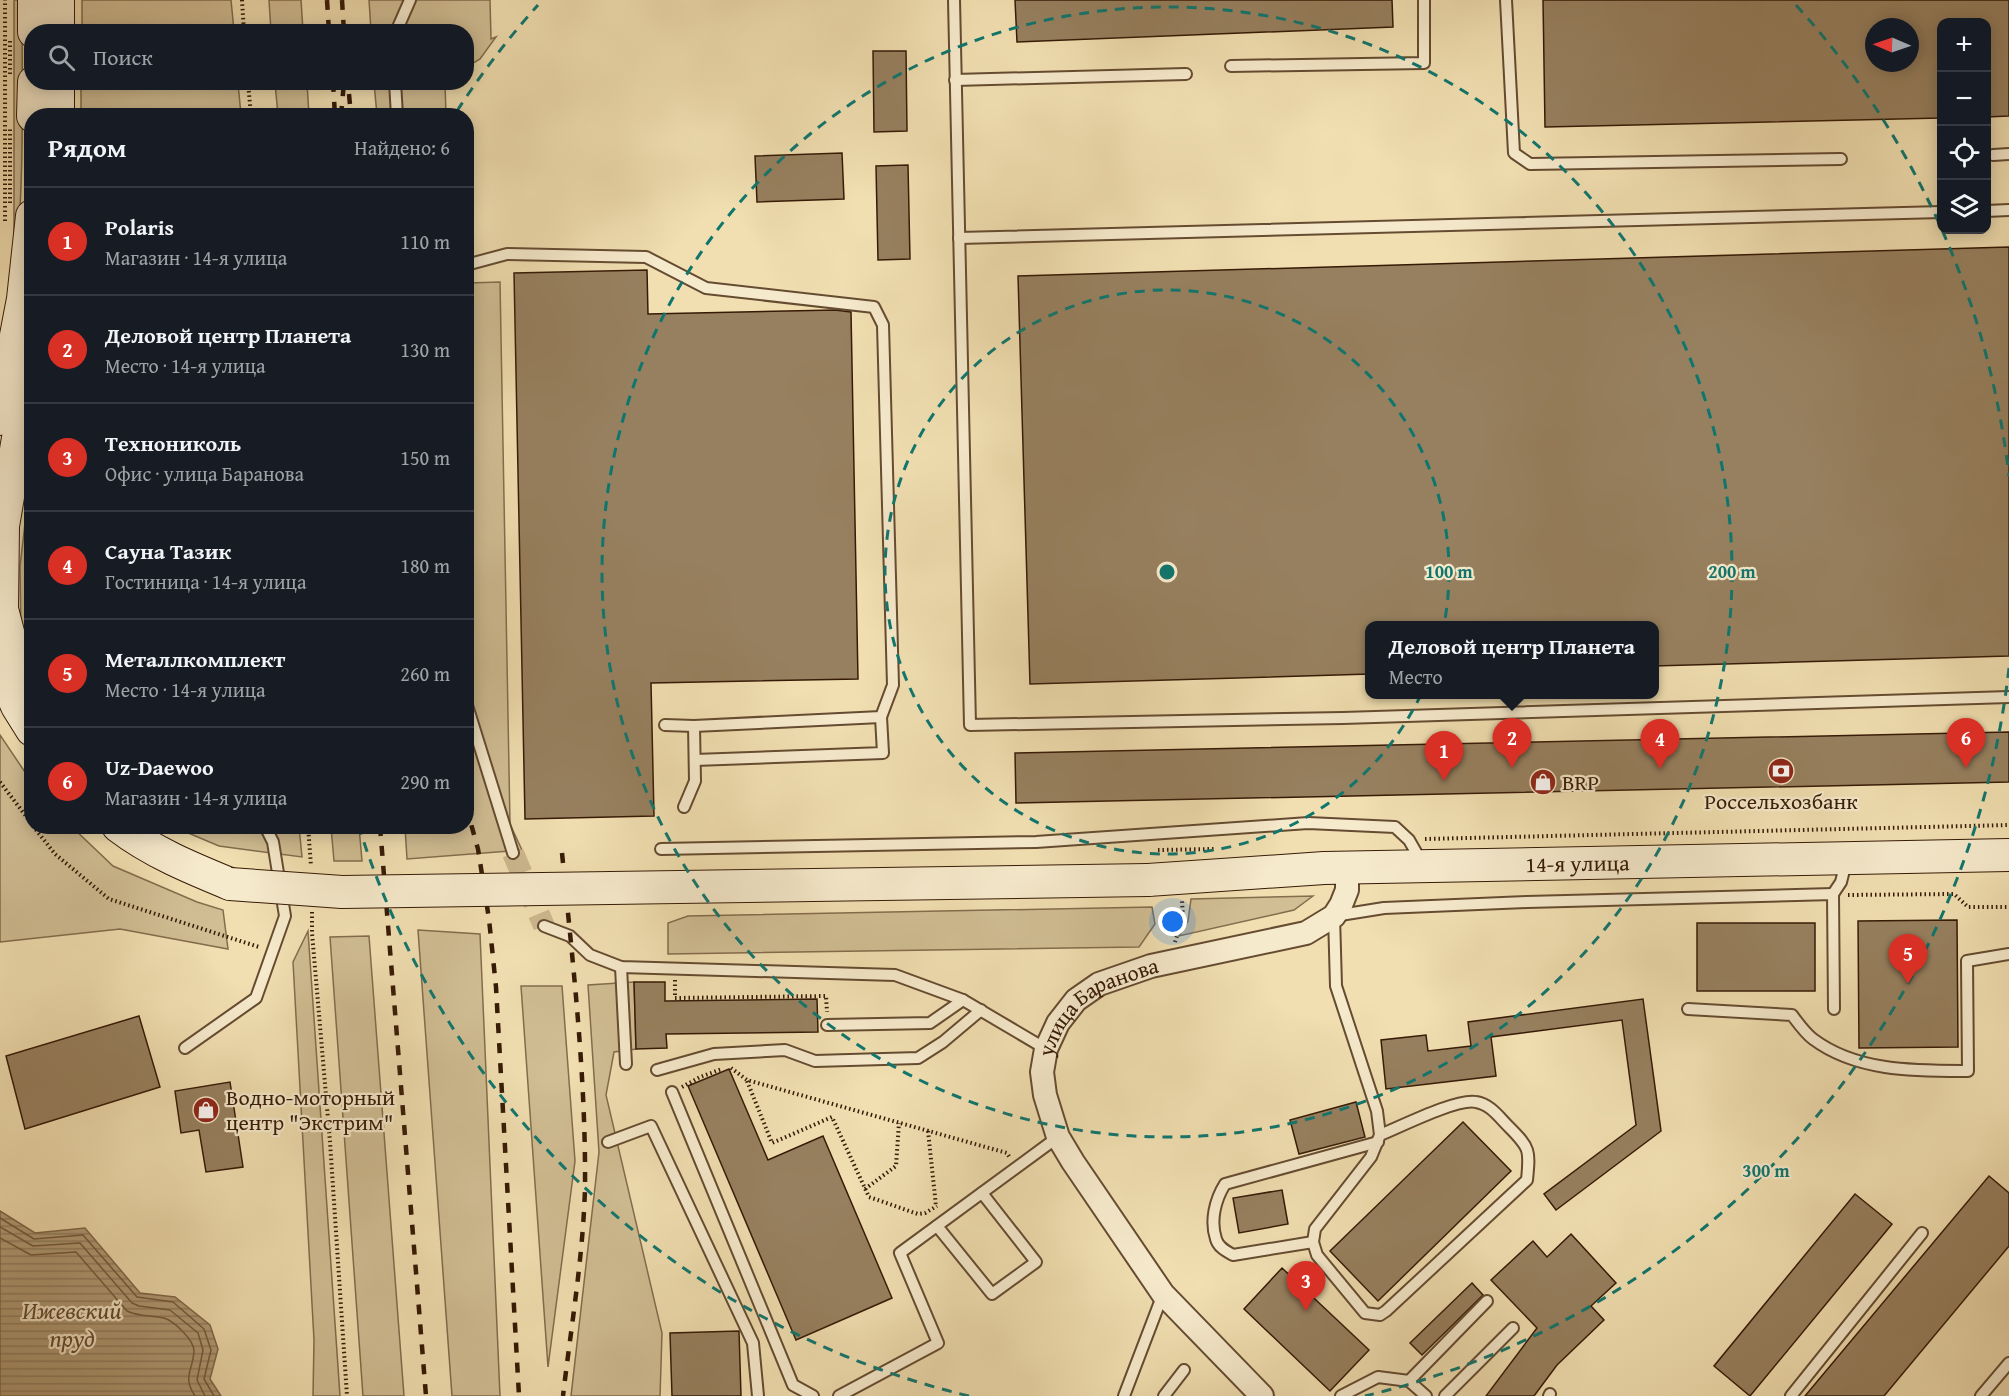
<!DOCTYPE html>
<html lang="ru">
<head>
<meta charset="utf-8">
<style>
	body { margin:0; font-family:"Gentium Book Plus",serif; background:#20242c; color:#f1f3f6 }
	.controls { position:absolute; right:18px; top:18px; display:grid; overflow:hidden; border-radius:12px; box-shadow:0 3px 15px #0003 }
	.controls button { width:54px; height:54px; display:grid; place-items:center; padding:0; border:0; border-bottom:2px solid #363941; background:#171b24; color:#f1f3f6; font:30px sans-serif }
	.compass { position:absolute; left:1865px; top:18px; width:54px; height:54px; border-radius:50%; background:#171b24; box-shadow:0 3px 15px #0003; rotate:272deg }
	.you { position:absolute; left:1173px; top:922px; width:21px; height:21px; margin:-15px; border:4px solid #fff; border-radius:50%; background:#1a73e8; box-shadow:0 0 0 9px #1a73e833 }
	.badge { display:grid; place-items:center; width:39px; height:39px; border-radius:50%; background:#d93025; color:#fff; font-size:20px; font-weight:700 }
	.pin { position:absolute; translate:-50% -50px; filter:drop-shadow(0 2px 3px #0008) }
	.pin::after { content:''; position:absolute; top:32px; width:21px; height:18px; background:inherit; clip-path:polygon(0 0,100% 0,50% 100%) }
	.popup { position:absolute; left:1365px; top:621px; width:294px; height:78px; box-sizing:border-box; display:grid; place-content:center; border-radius:12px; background:#171b24; filter:drop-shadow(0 2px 4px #0005); font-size:20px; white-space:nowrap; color:#9ea1a6 }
	.popup b { font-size:22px; color:#f1f3f6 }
	.popup::after { content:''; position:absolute; left:50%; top:100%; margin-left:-12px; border:12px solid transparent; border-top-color:#171b24 }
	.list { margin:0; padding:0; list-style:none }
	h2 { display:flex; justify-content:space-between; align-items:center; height:78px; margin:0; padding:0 24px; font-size:26px }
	h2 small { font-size:20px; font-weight:400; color:#9ea1a6 }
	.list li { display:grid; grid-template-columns:39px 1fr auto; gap:18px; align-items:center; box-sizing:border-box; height:108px; padding:0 24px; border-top:2px solid #363941 }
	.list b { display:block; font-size:22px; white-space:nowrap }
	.list p { margin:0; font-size:20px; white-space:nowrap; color:#9ea1a6 }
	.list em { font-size:20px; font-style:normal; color:#9ea1a6 }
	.icon { flex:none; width:33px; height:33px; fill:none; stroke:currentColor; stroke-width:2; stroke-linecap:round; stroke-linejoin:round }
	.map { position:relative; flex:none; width:2009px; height:1396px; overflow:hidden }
	.search { position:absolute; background:#171b24; box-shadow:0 3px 15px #0003; left:24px; top:24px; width:450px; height:66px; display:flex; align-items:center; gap:15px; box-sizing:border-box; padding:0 21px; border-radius:24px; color:#9ea1a6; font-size:22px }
	.panel { position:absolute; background:#171b24; box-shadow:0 3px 15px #0003; left:24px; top:108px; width:450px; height:726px; border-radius:24px }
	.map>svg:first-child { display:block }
	.green { fill:#d1be94; stroke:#846c4d; stroke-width:1.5 }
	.water { fill:url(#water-rules); stroke:#80684a; stroke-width:1.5 }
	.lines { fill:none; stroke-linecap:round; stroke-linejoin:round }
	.shore { stroke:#745b3e; stroke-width:1.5 }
	.building { fill:#97805f; stroke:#361a06; stroke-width:1.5; fill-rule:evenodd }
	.minor-tunnel { stroke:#ccb88f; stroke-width:22; stroke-dasharray:22 11; stroke-linecap:butt }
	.service-casing { stroke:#654b31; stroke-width:14 }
	.minor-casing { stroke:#654b31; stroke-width:26 }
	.secondary-casing { stroke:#361a06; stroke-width:34 }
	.path { stroke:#361a06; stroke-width:4; stroke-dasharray:1.5 3; stroke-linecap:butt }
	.service { stroke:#f6eacc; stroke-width:10 }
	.minor { stroke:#f6eacc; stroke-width:22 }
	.secondary { stroke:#f6eacc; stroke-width:32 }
	.rail { stroke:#361a06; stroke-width:4.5; stroke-dasharray:10 10; stroke-linecap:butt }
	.secondary-bridge-casing { stroke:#361a06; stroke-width:34; stroke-linecap:butt }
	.secondary-bridge { stroke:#f6eacc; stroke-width:32 }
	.ring { fill:none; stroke:#0f766e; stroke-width:3; stroke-dasharray:10 8 }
	.labels { text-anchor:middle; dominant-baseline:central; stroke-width:4.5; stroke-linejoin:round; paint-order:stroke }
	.poi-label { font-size:22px; fill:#361a06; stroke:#f6eacc; text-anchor:start }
	.street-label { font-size:22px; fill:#361a06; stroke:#f6eacc }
	.water-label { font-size:24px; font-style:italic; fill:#61482e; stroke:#f6eacc }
	.centre { fill:#0f766e; stroke:#f6eacc; stroke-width:3 }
	.ring-label { font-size:18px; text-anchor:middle; font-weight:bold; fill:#0f766e; stroke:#f6eacc; stroke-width:4.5; stroke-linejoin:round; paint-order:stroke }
</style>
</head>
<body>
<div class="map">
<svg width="2009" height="1396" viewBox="0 0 2009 1396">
	<defs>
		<pattern id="water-rules" width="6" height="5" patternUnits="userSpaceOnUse" patternTransform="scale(1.5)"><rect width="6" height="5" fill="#b19c77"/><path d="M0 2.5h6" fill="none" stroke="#917e60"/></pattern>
	</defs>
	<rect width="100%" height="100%" fill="#f1dfb1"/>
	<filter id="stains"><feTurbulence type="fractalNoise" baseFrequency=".00333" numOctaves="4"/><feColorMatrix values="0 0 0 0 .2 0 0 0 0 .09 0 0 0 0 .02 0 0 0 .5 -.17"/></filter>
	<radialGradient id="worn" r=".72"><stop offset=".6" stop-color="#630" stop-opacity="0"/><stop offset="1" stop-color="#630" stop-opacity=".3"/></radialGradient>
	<g class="green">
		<path d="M14,0h8c0,94 3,188 -8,282z"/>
		<path d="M82,0h149l3,31h-152z"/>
		<path d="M269,0h32l2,31h-32z"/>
		<path d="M369,0h121l1,39 5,-2 -16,22 -13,8 -1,-35 -95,-1z"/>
		<path d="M81,83h157l3,32h-160z"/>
		<path d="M275,83h32l2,32h-31z"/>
		<path d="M374,83h71l1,32h-69z"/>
		<path d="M500,282l10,542 12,26 -115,9 -2,-32 61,-1 1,-543z"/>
		<path d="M31,473v188l-10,-25 -1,-70z"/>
		<path d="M0,735l31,46 1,45 40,1 41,39 84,36 26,8 5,39 -108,-20 -120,13z"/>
		<path d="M174,827h125l3,30 -83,-11z"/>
		<path d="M331,827h28l3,34h-28z"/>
		<path d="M1313,896l-19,14 -115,26 9,-15 3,-22z"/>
		<path d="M1152,907l3,17 -16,23 -471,7v-31l20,-7z"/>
		<path d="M418,930l62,4 20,462h-48z"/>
		<path d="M308,931l32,465h-27l1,-56 -21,-378z"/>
		<path d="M369,936l35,460h-41l-33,-459z"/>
		<path d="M634,982l2,67 -22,3 -8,43 56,238 -2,63h-89l28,-244 -11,-167z"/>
		<path d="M521,986h41l13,175 -27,206z"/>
	</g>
	<path class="water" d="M0,1211l35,22 50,-5 55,65 35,4 35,28 8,24 -8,30 11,17h-221z"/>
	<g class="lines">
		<g class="shore">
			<path d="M0,1218l34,21 49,-4 54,62 36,5 31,27 7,21 -7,29 10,17"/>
			<path d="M0,1227l33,19 47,-3 52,60 7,3 31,4 28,23 5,17 -6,30 8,16"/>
			<path d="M0,1238l31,17 45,-3 51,59c12,6 24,4 37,7 10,3 30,22 30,33 -1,20 -12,25 1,45"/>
		</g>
	</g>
	<g class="building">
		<path d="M1015,0h377l1,27 -376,15z"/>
		<path d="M1543,0h466v116l-23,1v-95h-45v96l-396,9zM1874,27h36v36h-36z"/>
		<path d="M873,51h33l1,80 -33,1z"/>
		<path d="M842,153l2,46 -87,3 -2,-46z"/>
		<path d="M908,165l2,94 -32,1 -2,-94z"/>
		<path d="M2009,247v409l-355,10v-40h-284v48l-340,10 -12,-408z"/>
		<path d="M647,270l1,44 187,-4 16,2 7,367 -207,4 3,133 -129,3 -11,-546z"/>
		<path d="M2009,732v50l-993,21 -1,-50z"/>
		<path d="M1957,920l1,127 -99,1 -1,-127z"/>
		<rect x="1697" y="923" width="118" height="68"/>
		<path d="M634,982h31v19l152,-2 1,33 -152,2 1,14 -31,1z"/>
		<path d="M1643,999l18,132 -105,79 -12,-16 92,-69 -14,-105 -131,17 5,39 -110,13 -5,-49 45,-5 2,16 43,-5 -3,-24z"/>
		<path d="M139,1016l21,71 -135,42 -19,-73z"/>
		<path d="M729,1069l39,91 55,-24 69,162 -96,42 -108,-254z"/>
		<path d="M230,1082l13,85 -37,5 -7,-42 -18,3 -6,-42z"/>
		<path d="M1356,1102l9,35 -66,17 -9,-34z"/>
		<path d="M1463,1122l48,49 -133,130 -48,-50z"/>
		<path d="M1989,1176l20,17v53l-125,150h-79z"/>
		<path d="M1282,1190l6,34 -49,9 -6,-35z"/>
		<path d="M1855,1194l37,30 -142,172 -36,-30z"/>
		<path d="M1571,1234l45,49 -25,23 13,14 -47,45 -23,31h-48l51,-68 -46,-48 42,-39 14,16z"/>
		<path d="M1282,1268l87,82 -39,41 -86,-82z"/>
		<path d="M1472,1283l11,12 -61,60 -12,-12z"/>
		<path d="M739,1331l2,65h-69l-2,-63z"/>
	</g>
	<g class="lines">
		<path class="minor-tunnel" d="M513,853l31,73"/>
		<defs>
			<g id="service">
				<path d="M954,0l16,725 373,-7 666,-21"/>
				<path d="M1506,0l8,153 16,11 311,-5"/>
				<path d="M396,32l14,-32"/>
				<path d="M1231,66l193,-3v-63"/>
				<path d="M955,80l231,-6"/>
				<path d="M395,82l2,34"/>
				<path d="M1993,155l16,-1"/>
				<path d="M1986,211l23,-1"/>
				<path d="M959,238l983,-26"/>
				<path d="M466,265l41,-11 139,3 60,31 168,19 9,18 10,360 -12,32 -187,9 -29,-1"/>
				<path d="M466,702l47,151"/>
				<path d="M695,760l188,-7 -2,-36"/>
				<path d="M684,807l11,-26 -1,-55"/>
				<path d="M661,849l375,-7 272,-19 87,4 14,13 12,21"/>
				<path d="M1833,894l8,-12 5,-20"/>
				<path d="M544,926l26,10 20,19 31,12 274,8 68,25 83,49"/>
				<path d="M621,967l5,97"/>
				<path d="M1688,1009l104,6c6,8 13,18 21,24 44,33 103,32 155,32l-1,-110 42,-7"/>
				<path d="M827,1025l103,-2 33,-23"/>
				<path d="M185,1048l71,-50 29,-82 -12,-74 -6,-12 -5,-4"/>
				<path d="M657,1070l57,-16 71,-4 30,11 103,-3 25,-16 38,-32"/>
				<path d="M672,1092l121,293 20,11"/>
				<path d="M1380,1135c20,-8 77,-37 96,-33 14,2 23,15 33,25 21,21 21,23 18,53l-141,131 -6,4 -15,-2 -48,-58 -4,-13 2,-13 56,-72 9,-22 -3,-24 -41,-125 -2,-70 50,-8 143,-6 306,-8 1,115"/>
				<path d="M608,1142l43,-16 102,217 5,53"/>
				<path d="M937,1226l55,68 44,-32 -54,-69"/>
				<path d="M1313,1242l-80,13c-7,-4 -15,-8 -17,-16 -6,-18 -1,-39 9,-55l153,-42"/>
				<path d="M1409,1381l78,-80"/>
				<path d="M839,1396l99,-53 -38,-90 158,-116"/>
				<path d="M1124,1396l39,-102"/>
				<path d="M1164,1396l20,-26"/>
				<path d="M1341,1396l37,-19 31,4 17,15"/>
				<path d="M1445,1396l68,-68"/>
				<path d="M1549,1396l1,-2"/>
				<path d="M1791,1396l131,-163"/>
				<path d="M1981,1396l28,-33"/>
			</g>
			<g id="minor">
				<path id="s1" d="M1262,1396l-99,-102 -90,-132 -15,-25 -13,-42 -3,-23 4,-23 12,-26 18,-23 23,-16 52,-18 155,-33 28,-17 7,-11 6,-15v-22"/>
			</g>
			<g id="secondary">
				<path d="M34,0v32"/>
				<path d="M58,0v32"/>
				<path d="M58,82v34"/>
				<path d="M33,116l1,-34"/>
				<path d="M32,380l-14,58 -15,88 -1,83 12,46 18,38"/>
				<path d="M0,419l23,-120 9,-83"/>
				<path d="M3,674l14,32 15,24"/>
				<path d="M118,826c34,26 73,42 112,58"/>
				<path id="s2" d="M1148,880l176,-12 685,-13"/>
			</g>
		</defs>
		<use href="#service" class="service-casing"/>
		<use href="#minor" class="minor-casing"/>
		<use href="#secondary" class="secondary-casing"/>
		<g class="path">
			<path d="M242,0l2,32"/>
			<path d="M10,74v-34"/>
			<path d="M248,82l3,34"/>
			<path d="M10,203v-76"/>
			<path d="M5,221v-221"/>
			<path d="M0,782l32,42"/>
			<path d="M33,826l22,28 54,45 150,48"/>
			<path d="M308,826l3,40"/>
			<path d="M1425,839l584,-14"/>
			<path d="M1158,850l56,-1"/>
			<path d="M1848,895l106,-1 14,13h41"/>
			<path d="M312,912v21l18,209 17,254"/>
			<path d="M1175,942l8,-25 -1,-17"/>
			<path d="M675,980v18l151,-2 1,16"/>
			<path d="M731,1068l16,12 260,73 3,5"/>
			<path d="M747,1081l25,62 60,-26 37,80 49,17 7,-1 12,-7"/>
			<path d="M682,1087l18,-10 22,-8"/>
			<path d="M928,1131l8,75"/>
			<path d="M865,1189l31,-23 3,-43"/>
		</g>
		<use href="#service" class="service"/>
		<use href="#minor" class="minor"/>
		<use href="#secondary" class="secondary"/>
		<g class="rail">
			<path d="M327,0l2,32"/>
			<path d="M342,0l2,32"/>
			<path d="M333,82l2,34"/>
			<path d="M349,94l2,22"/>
			<path d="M341,116l3,-34"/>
			<path d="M466,806l12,43 11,70 7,68 23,409"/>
			<path d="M380,826l46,570"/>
			<path d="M562,853c11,112 24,223 23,335 -2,70 -14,139 -22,208"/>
		</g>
		<defs>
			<path id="secondary-bridge" d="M230,884l112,8 806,-12"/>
		</defs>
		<use href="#secondary-bridge" class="secondary-bridge-casing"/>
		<use href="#secondary-bridge" class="secondary-bridge"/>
	</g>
	<g class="ring">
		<circle cx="1167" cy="572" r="282"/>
		<circle cx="1167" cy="572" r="565"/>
		<path d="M2009 668A847 847 0 0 1 1365 1396M969 1396A847 847 0 0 1 359 827M457 111A847 847 0 0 1 538 5M1796 5A847 847 0 0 1 2009 476"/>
	</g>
	<defs>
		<symbol id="bank-disc" viewBox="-11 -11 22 22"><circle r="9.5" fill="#8f2418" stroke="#f6eacc"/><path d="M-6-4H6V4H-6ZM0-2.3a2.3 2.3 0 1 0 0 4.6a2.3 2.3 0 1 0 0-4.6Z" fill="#fff"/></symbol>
		<symbol id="shop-disc" viewBox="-11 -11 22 22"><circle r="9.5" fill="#8f2418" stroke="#f6eacc"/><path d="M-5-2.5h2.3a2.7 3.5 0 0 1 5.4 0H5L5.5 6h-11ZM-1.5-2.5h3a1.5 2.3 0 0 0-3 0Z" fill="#fff"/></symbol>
	</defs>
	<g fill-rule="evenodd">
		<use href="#bank-disc" x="1766" y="756" width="30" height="30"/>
		<use href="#shop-disc" x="1528" y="767" width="30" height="30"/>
		<use href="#shop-disc" x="191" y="1095" width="30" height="30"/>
	</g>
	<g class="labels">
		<g class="poi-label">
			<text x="1562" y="782">BRP</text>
			<text x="1781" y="801" text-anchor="middle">Россельхозбанк</text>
			<text x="226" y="1097">Водно-моторный<tspan x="226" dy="25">центр "Экстрим"</tspan></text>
		</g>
		<g class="street-label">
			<text stroke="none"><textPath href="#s2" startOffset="430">14-я улица</textPath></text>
			<text stroke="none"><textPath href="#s1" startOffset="492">улица Баранова</textPath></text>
		</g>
		<g class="water-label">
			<text x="72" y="1310">Ижевский<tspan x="72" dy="28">пруд</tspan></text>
		</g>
	</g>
	<circle cx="1167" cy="572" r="9" class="centre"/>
	<g class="ring-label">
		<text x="1449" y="578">100 m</text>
		<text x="1732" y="578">200 m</text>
		<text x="1766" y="1177">300 m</text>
	</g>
	<rect width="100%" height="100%" filter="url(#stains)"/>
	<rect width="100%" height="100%" fill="url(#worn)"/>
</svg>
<div class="controls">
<button>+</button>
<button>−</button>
<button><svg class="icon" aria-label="locate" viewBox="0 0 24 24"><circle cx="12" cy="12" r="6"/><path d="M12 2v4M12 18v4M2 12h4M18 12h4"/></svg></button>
<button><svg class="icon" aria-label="layers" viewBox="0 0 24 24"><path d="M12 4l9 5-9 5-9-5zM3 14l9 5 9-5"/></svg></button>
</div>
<svg class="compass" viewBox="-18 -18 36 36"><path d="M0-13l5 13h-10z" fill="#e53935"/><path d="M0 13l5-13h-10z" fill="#9ea1a6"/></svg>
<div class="you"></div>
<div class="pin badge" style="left:1444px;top:781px">1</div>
<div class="pin badge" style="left:1512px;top:768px">2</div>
<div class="popup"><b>Деловой центр Планета</b>Место</div>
<div class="pin badge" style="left:1306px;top:1311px">3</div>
<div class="pin badge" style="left:1660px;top:769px">4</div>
<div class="pin badge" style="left:1908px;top:984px">5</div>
<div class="pin badge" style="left:1966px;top:768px">6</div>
<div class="search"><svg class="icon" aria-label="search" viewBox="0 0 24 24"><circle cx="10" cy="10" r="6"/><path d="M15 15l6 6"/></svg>Поиск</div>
<section class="panel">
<h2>Рядом<small>Найдено: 6</small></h2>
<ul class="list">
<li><span class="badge">1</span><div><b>Polaris</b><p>Магазин · 14-я улица</p></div><em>110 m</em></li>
<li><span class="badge">2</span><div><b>Деловой центр Планета</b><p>Место · 14-я улица</p></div><em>130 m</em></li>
<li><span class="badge">3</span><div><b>Технониколь</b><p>Офис · улица Баранова</p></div><em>150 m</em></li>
<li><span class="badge">4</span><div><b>Сауна Тазик</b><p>Гостиница · 14-я улица</p></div><em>180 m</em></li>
<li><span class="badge">5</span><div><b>Металлкомплект</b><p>Место · 14-я улица</p></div><em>260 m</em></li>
<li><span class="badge">6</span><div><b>Uz-Daewoo</b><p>Магазин · 14-я улица</p></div><em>290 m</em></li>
</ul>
</section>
</div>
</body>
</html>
